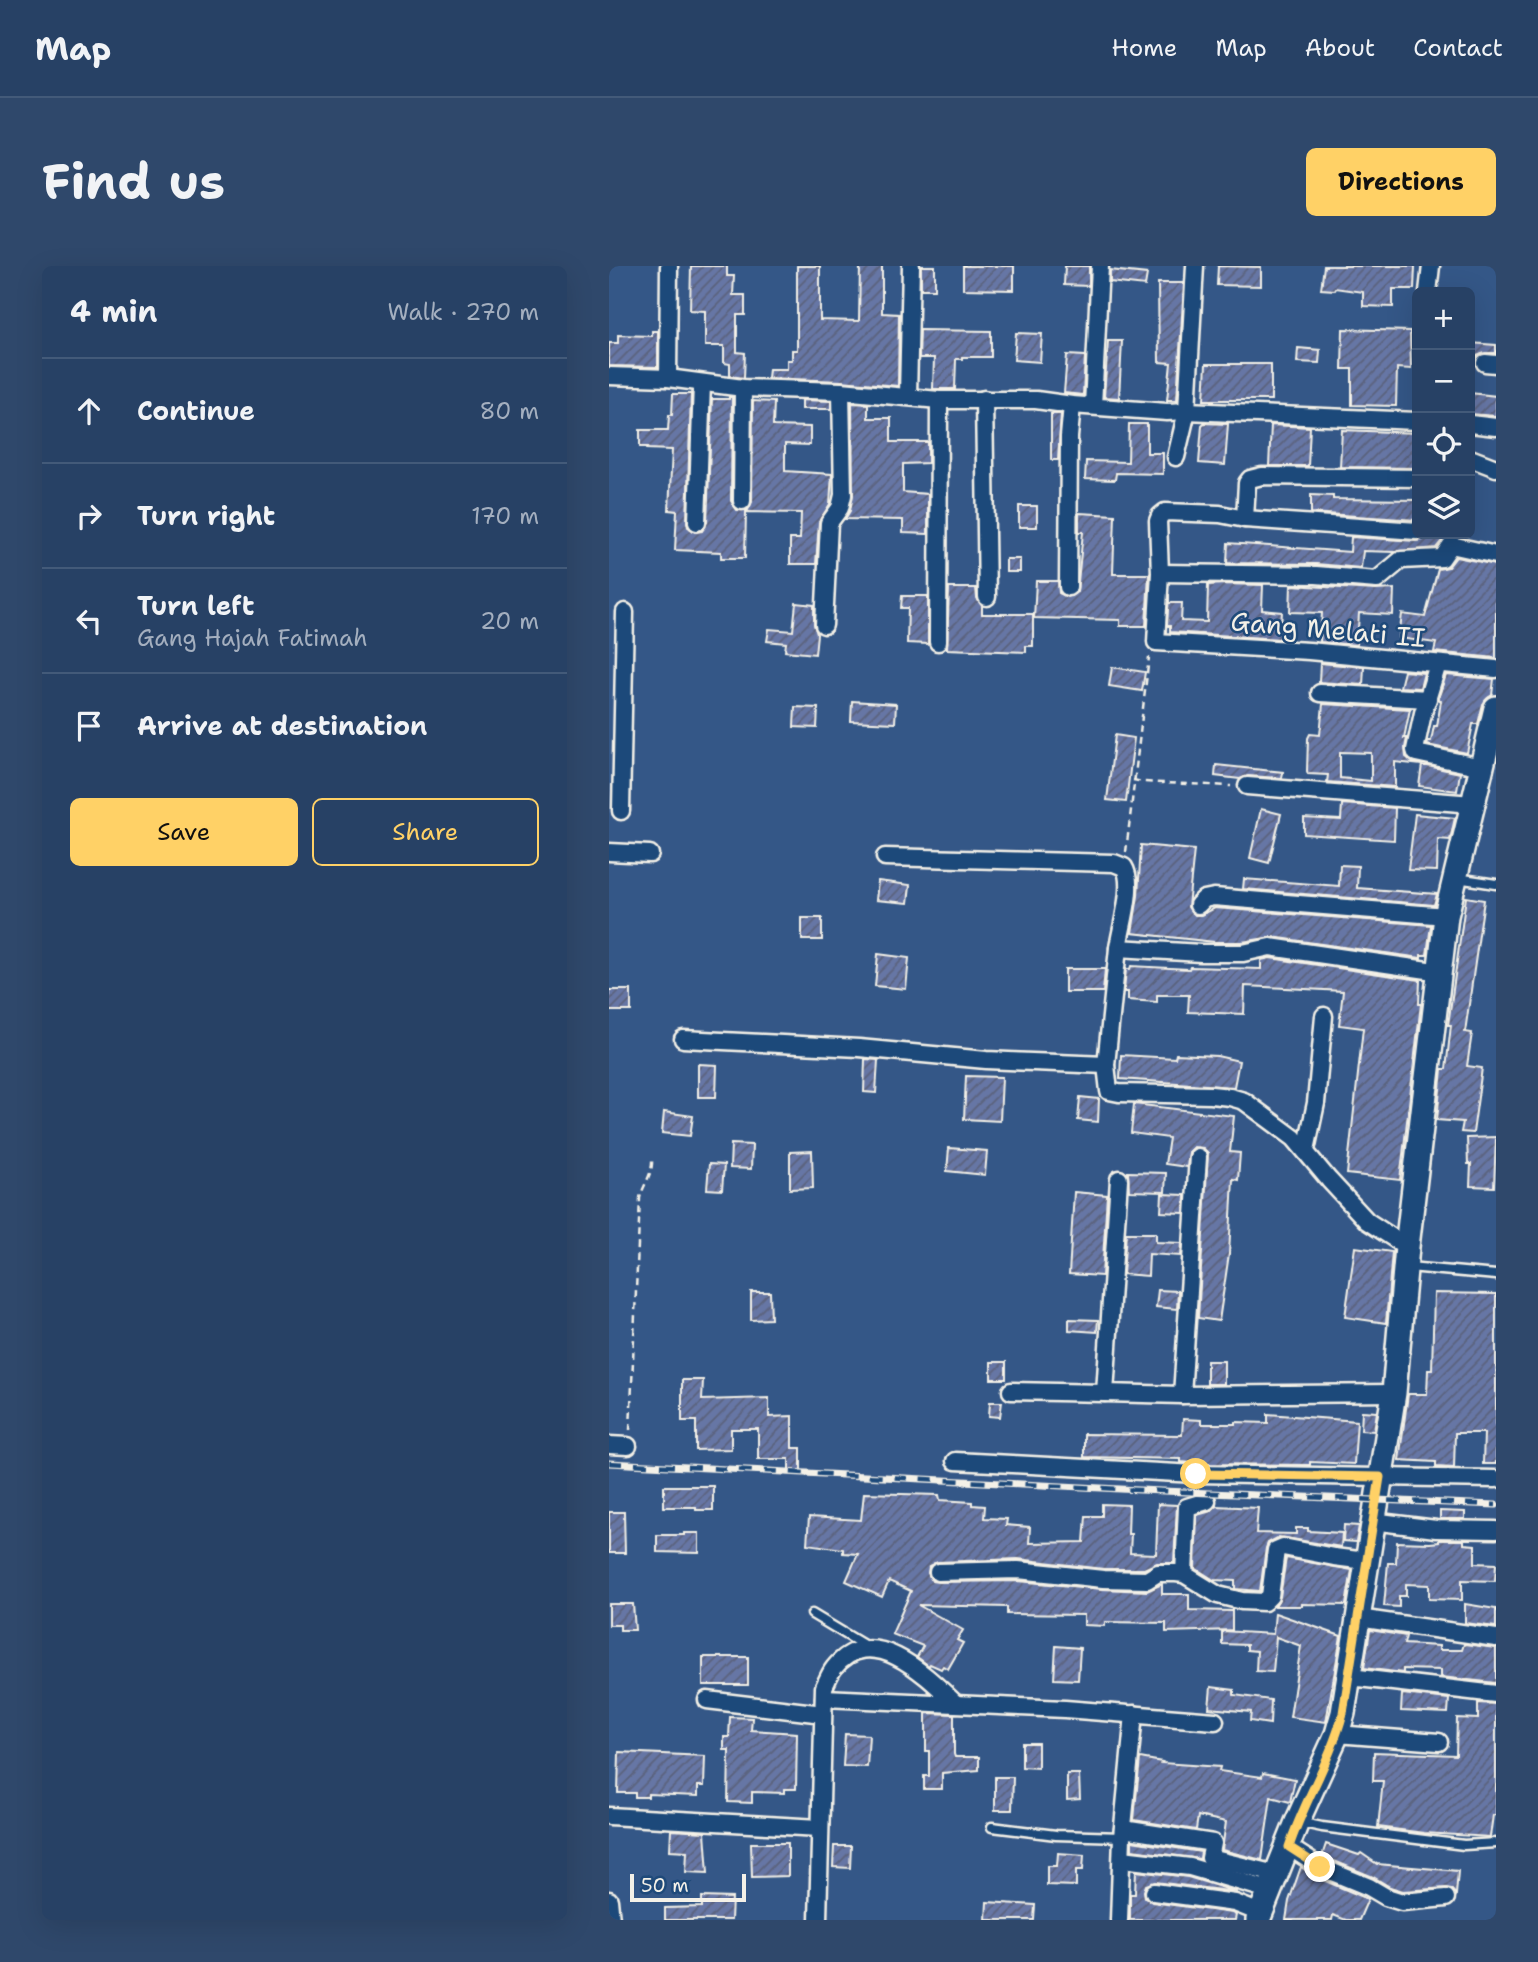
<!DOCTYPE html>
<html lang="en">
<head>
<meta charset="utf-8">
<style>
	body { margin:0; font-family:"Shantell Sans",sans-serif; background:#2f486b; color:#f1f3f6 }
	.controls { position:absolute; right:21px; top:21px; display:grid; overflow:hidden; border-radius:10px; box-shadow:0 7px 28px #0002 }
	.controls button { width:63px; height:63px; display:grid; place-items:center; padding:0; border:0; border-bottom:2px solid #435a79; background:#274165; color:#f1f3f6; font:35px sans-serif }
	.scale { position:absolute; left:21px; bottom:18px; width:116px; box-sizing:border-box; padding-left:7px; border:4px solid #f4f1e8; border-top:0; font-size:19px; line-height:24px; white-space:nowrap; color:#f4f1e8; -webkit-text-stroke:5px #1f4a7a; paint-order:stroke }
	.stop { position:absolute; width:21px; height:21px; margin:-16px; border:5px solid #ffd166; border-radius:50%; background:#fff }
	.stop.end { background:#ffd166; border-color:#fff; box-shadow:0 2px 7px #0008 }
	.list { margin:0; padding:0; list-style:none }
	h2 { display:flex; justify-content:space-between; align-items:center; height:91px; margin:0; padding:0 28px; font-size:30px }
	h2 small { font-size:23px; font-weight:400; color:#a4afbf }
	.list li { display:grid; grid-template-columns:46px 1fr auto; gap:21px; align-items:center; box-sizing:border-box; height:105px; padding:0 28px; border-top:2px solid #435a79 }
	.list b { display:block; font-size:26px; white-space:nowrap }
	.list p { margin:0; font-size:23px; white-space:nowrap; color:#a4afbf }
	.list em { font-size:23px; font-style:normal; color:#a4afbf }
	.actions { display:flex; gap:14px; padding:21px 28px }
	.actions a { flex:1; padding:16px 0; border:2px solid #ffd166; border-radius:10px; text-align:center; font-size:24px; color:#ffd166 }
	.actions .main { background:#ffd166; color:#111 }
	.icon { flex:none; width:38px; height:38px; fill:none; stroke:currentColor; stroke-width:2; stroke-linecap:round; stroke-linejoin:round }
	.map { position:relative; flex:none; width:887px; height:1654px; overflow:hidden; border-radius:10px }
	header { display:flex; align-items:center; gap:42px; box-sizing:border-box; height:98px; padding:0 35px; background:#274165; border-bottom:2px solid #435a79 }
	header strong { font-size:33px }
	nav { display:flex; gap:38px; margin-inline-start:auto; font-size:24px }
	.intro { display:flex; align-items:center; justify-content:space-between; box-sizing:border-box; height:168px; padding:0 42px }
	h1 { margin:0; font-size:49px }
	.button { padding:18px 32px; border-radius:10px; background:#ffd166; color:#111; font-size:24px; font-weight:700 }
	main { display:flex; gap:42px; padding:0 42px }
	aside { flex:1; background:#274165; border-radius:10px; box-shadow:0 7px 28px #0002 }
	.map>svg:first-child { display:block }
	.building { fill:url(#building-hatch); stroke:#f4f1e8; stroke-width:2; fill-rule:evenodd }
	.lines { fill:none; stroke-linecap:round; stroke-linejoin:round }
	.lane-casing { stroke:#f4f1e8; stroke-width:13 }
	.street-casing { stroke:#f4f1e8; stroke-width:21 }
	.secondary-casing { stroke:#f4f1e8; stroke-width:28 }
	.path { stroke:#f4f1e8; stroke-width:2.5; stroke-dasharray:7 5; stroke-linecap:butt }
	.lane { stroke:#1f4a7a; stroke-width:8 }
	.street { stroke:#1f4a7a; stroke-width:16 }
	.secondary { stroke:#1f4a7a; stroke-width:23 }
	.rail-casing { stroke:#f4f1e8; stroke-width:7 }
	.rail { stroke:#1f4a7a; stroke-width:4.5; stroke-dasharray:13; stroke-linecap:butt }
	.route { stroke:#ffd166; stroke-width:9 }
	.labels { text-anchor:middle; dominant-baseline:central; stroke-width:5; stroke-linejoin:round; paint-order:stroke }
	.street-label { font-size:26px; fill:#f4f1e8; stroke:#1f4a7a }
</style>
</head>
<body>
<header>
<strong>Map</strong>
<nav><a>Home</a><a>Map</a><a>About</a><a>Contact</a></nav>
</header>
<div class="intro"><h1>Find us</h1><a class="button">Directions</a></div>
<main>
<aside>
<h2>4 min<small>Walk · 270 m</small></h2>
<ul class="list">
<li><svg class="icon" aria-label="ahead" viewBox="0 0 24 24"><path d="M12 20V5M6 11l6-6 6 6"/></svg><div><b>Continue</b></div><em>80 m</em></li>
<li><svg class="icon" aria-label="right" viewBox="0 0 24 24"><path d="M7 20v-9h11M14 6l5 5-5 5"/></svg><div><b>Turn right</b></div><em>170 m</em></li>
<li><svg class="icon" aria-label="left" viewBox="0 0 24 24"><path d="M17 20v-9H6M10 6l-5 5 5 5"/></svg><div><b>Turn left</b><p>Gang Hajah Fatimah</p></div><em>20 m</em></li>
<li><svg class="icon" aria-label="arrive" viewBox="0 0 24 24"><path d="M6 21V4h12l-3 4 3 4H6"/></svg><div><b>Arrive at destination</b></div></li>
</ul>
<div class="actions"><a class="main">Save</a><a>Share</a></div>
</aside>
<div class="map">
<svg width="887" height="1654" viewBox="0 0 887 1654">
	<defs>
		<pattern id="building-hatch" width="6" height="6" patternUnits="userSpaceOnUse" patternTransform="scale(1.75)"><rect width="6" height="6" fill="#6676a5"/><path d="M-1 1l2-2M0 6l6-6M5 7l2-2" fill="none" stroke="#59617a"/></pattern>
	</defs>
	<rect width="100%" height="100%" fill="#345787"/>
	<filter id="ink" filterUnits="userSpaceOnUse"><feTurbulence type="fractalNoise" baseFrequency=".0143" numOctaves="2"/><feDisplacementMap in="SourceGraphic" scale="14" xChannelSelector="R" yChannelSelector="G"/><feConvolveMatrix kernelMatrix="1 2 1 2 8 2 1 2 1" color-interpolation-filters="sRGB"/></filter>
	<g filter="url(#ink)">
		<g class="building">
			<path d="M82,0h36v10h7l-1,19h12v20h-8v37l8,1 -1,25 -14,-2v-12l-6,-1v-17h-19v-35l-15,-1z"/>
			<path d="M188,0h23v54l39,1 1,-55h22v47l17,1 -1,72 -57,-5 -73,-3 1,-9h18v-9h5v-10h5z"/>
			<rect x="312" y="0" width="14" height="23"/>
			<path d="M354,0h51v24l-51,-1z"/>
			<path d="M456,0h24v20l-25,-1z"/>
			<path d="M609,0l43,1v19l-44,-1z"/>
			<path d="M715,0h91l-1,23h-21v18l-30,-1v-14l-28,-4 -1,2 -13,-1z"/>
			<path d="M501,4l37,4 -2,12 -35,-4z"/>
			<path d="M549,17h26l-7,117h-10l4,-37 -12,-1z"/>
			<path d="M734,63l67,2 1,38 -14,-1 -1,38 -44,-1v-36h-10z"/>
			<path d="M311,64l71,1v26h-29v2h-6l-1,30h-22l1,-31h-15z"/>
			<path d="M43,65h6v36l-49,-1v-23h9v-8l34,1z"/>
			<path d="M407,67l26,1 -2,28 -26,-2z"/>
			<path d="M499,75h14l-3,57 -15,-1z"/>
			<path d="M861,77l26,2v8h-11l-8,3h-7z"/>
			<path d="M689,82l22,2 -1,13 -22,-1z"/>
			<path d="M458,89l18,1 -2,39 -19,-2z"/>
			<path d="M597,98h65v36h-67z"/>
			<path d="M861,127l26,3v20l-26,-2z"/>
			<path d="M64,128h18l-4,128 1,5 8,5 6,-1 5,-9 5,-123h17v-2h3l-1,104 6,9h11l4,-8 1,-101 21,1 -1,24 37,1v18l-25,-1v27l47,3 -2,30 -11,18 -3,42h-26v-25h10l1,-26 -55,-1 -1,46h-24v-6l-46,-2 2,-39 -8,-1 3,-60 -25,-1 1,-2h-8v-17h28l1,-15h3z"/>
			<path d="M193,134l29,1v8h-29z"/>
			<path d="M243,137l16,1v14h23v24h37v21l-25,1v28l25,2v40l-25,-1v-13l-58,-1 5,-8 3,-16z"/>
			<path d="M442,148h10l-3,46h-7z"/>
			<path d="M595,157l24,1 -3,41 -26,-2 3,-38z"/>
			<path d="M520,158h18v29h16v21l-47,-1 -1,7 -30,-1 1,-18 42,1z"/>
			<path d="M662,159l39,2 -2,39h-39z"/>
			<path d="M733,164l75,3v35l-77,-1z"/>
			<path d="M702,229l22,1v3l84,1v20l-106,-7z"/>
			<rect x="410" y="240" width="18" height="21"/>
			<path d="M470,247l36,2 -2,59h36l-3,52h-26v-6l-86,-2 2,-37h22l1,12 8,4 10,-5 6,-60h-4z"/>
			<path d="M818,268h36v3l-17,-1 -10,12 -41,4 -32,-1 -2,17 -45,-4 -89,-1 1,-20 122,9 1,-15 65,4 6,-1z"/>
			<path d="M847,291l40,8v93l-62,-6 2,-9 -37,-5 3,-24 23,3 13,-48 10,-2z"/>
			<rect x="397" y="293" width="14" height="13"/>
			<path d="M616,318l38,1 -1,25 20,2 -2,27 -110,-7v-6h-3l2,-32v9h13l-1,18 26,1 1,-37z"/>
			<path d="M682,319l85,5 18,-1 -1,26 -34,-2 -2,32 -37,-3 2,-29 -32,-1z"/>
			<path d="M340,322h27l1,10 5,8v8h51v32h-7v6l-79,-3z"/>
			<path d="M293,330h26v48l-21,-1 1,-35h-7z"/>
			<path d="M187,337l18,2v19l3,10 -2,20 -30,-3 1,-8 -19,-2 2,-12 24,2z"/>
			<path d="M711,397l44,4 -1,18 -44,-3z"/>
			<path d="M503,401l33,5 -3,19 -33,-5z"/>
			<path d="M795,405l20,2 -4,15 -20,-1z"/>
			<path d="M837,409l48,4 -2,16 -9,9 -5,20h-5l-6,29 -40,-8 1,-4h3l3,-15h3l4,-25 -3,-2z"/>
			<path d="M243,435l44,3 -1,19 -44,-2z"/>
			<path d="M714,438l87,5 -6,29h3l-2,10 1,9 8,6 46,10 -3,18 -38,-5 3,-21 -27,-3v25l-68,-5 1,-7 -20,-1 -1,-3 1,-33 2,-4 10,1zM731,486l31,1v28l-31,-3z"/>
			<path d="M186,441l23,1 -1,20 -23,-1z"/>
			<path d="M506,469l19,3 -8,64 -19,-2z"/>
			<path d="M607,499l67,7 -1,6 -34,-2 -8,3 -25,-3z"/>
			<path d="M733,538l53,4 -1,32 -90,-6v-16l37,2z"/>
			<path d="M652,543l20,5 -12,49 -19,-5z"/>
			<path d="M806,548l40,4 -5,22 -12,-1 -1,32 -29,-1z"/>
			<path d="M532,579l53,5 -6,57 7,8h6l14,-7 216,17 -4,30h-6v3l-149,-21 -30,5h-27l-83,-9 6,-37z"/>
			<path d="M731,599l18,1 -1,22 80,6 -3,11 -191,-16 1,-10 95,7z"/>
			<path d="M269,615l32,4 -2,18 -32,-3z"/>
			<path d="M857,631l18,3 -19,132 7,1 -5,33 15,2 -9,65 -12,-1 2,-10 -26,-2 5,-51h4l5,-44h-3z"/>
			<rect x="193" y="652" width="20" height="22"/>
			<path d="M269,688l31,4 -3,31 -31,-3z"/>
			<path d="M661,692l150,22 -1,24h2l-21,176 -53,-6 16,-146 -24,-3 4,-34 -98,-5 -1,28 -56,-2 1,-17h-32v7l-29,-2v-8h-4l2,-23h4l1,-3 58,3 1,-2 71,2v-9z"/>
			<path d="M456,703h40l-2,23h-38z"/>
			<rect x="0" y="724" width="22" height="21"/>
			<path d="M567,788l41,2 22,5 -5,26 -114,-8 1,-24 54,3z"/>
			<path d="M256,793l13,1 -2,33 -12,-1z"/>
			<path d="M89,798l19,1 -1,32h-18z"/>
			<path d="M357,810l36,1 -2,44 -36,-2z"/>
			<path d="M471,831l19,2 -1,23 -20,-2z"/>
			<path d="M525,838l100,12 -4,36 10,1 -2,27 -5,-1 -4,75 -10,67 -21,-3 10,-165 -5,-5 -9,-1 -5,5 -2,15 -22,-3 4,-26 -38,-5z"/>
			<path d="M55,846l29,4 -3,20 -28,-3z"/>
			<path d="M887,871l-2,50 -24,-1 1,-22h-3l-1,-26z"/>
			<path d="M122,878l21,1 -1,24 -21,-1z"/>
			<path d="M340,882l38,3 -2,24 -38,-4z"/>
			<path d="M203,885l1,37 -23,1v-37z"/>
			<path d="M100,898l15,1 -2,25 -15,-1z"/>
			<path d="M519,906l38,1 -1,19 -36,-1z"/>
			<path d="M465,926l33,3 -5,81 -33,-2z"/>
			<path d="M553,928l23,1 -1,18 -23,-1z"/>
			<path d="M517,967h30v9l26,1 -1,13 -32,-2 -1,22 -25,-2z"/>
			<path d="M746,981l37,5 -6,71 -41,-6z"/>
			<path d="M549,1024l20,1 -1,18 -21,-2z"/>
			<path d="M142,1026h19l1,27 -20,1z"/>
			<path d="M825,1027l62,1v170h-13l1,-31h-29l-1,35 -18,-1v-5l-37,-2 9,-66h19l1,-24h4z"/>
			<path d="M460,1053l29,1 -1,12 -28,-2z"/>
			<rect x="598" y="1095" width="17" height="23"/>
			<rect x="382" y="1096" width="15" height="17"/>
			<path d="M73,1114h21l-1,20 67,-2v19l23,-1v32h9v22h-12v-11h-31v-30h-27v20l-35,1v-29h-14z"/>
			<path d="M381,1136h12l-2,15 -11,-1z"/>
			<path d="M753,1145l15,1 -3,19 -13,-1z"/>
			<path d="M659,1148l89,7 -3,43 -44,-2v3l-106,-1 -23,-2v-3l-97,-2v-23l98,1 1,-16 18,1v4h35v-2l32,1z"/>
			<path d="M55,1220h49v24h-17v-3h-32z"/>
			<path d="M255,1227l75,2 1,5 32,2v3l13,1 -1,12 23,1 -1,6 24,2 -1,16 55,-1 2,-26h16v-12l27,1 -1,29h3l-1,19 26,1 2,-50 19,1 -3,58h-17l-13,6h-40l-86,-10 -80,3 -9,4 -1,7 4,8 6,1 80,-1 84,8 45,2 15,-7v10h27v16l43,1v19l-66,2v-9l-61,-1v4l-21,-1v-10l-77,-1v-7l-89,-2 45,25 -6,10 6,3 -15,26 -5,-3 -2,3 -11,-5 -1,2 -12,-9 6,-11 -31,-12 19,-43 -22,-10 -7,16 -36,-16 12,-27 -15,-1v-4l-36,-5 2,-27 52,3z"/>
			<path d="M607,1240l42,2 -2,25 40,1v-6h12v3l34,2 -1,14 -62,-10 -11,6 -2,5 -6,43 -25,-2v-8l-21,-1 -19,-12 2,-53 14,-4z"/>
			<path d="M831,1245l25,1v7h-25z"/>
			<path d="M0,1246h15l1,41h-16z"/>
			<path d="M735,1259l15,1 -3,16 -13,-1z"/>
			<path d="M75,1267h15v20l-42,-1v-17h27z"/>
			<path d="M830,1274h25v4l11,1v18l21,1 -1,17 -33,-1v20l-33,-1v-14l-23,-1v12h-7v11l-15,-1 4,-43h8l1,-21 33,1 9,-1z"/>
			<path d="M677,1292l66,12 -6,35 -44,-1v2h-27l5,-9z"/>
			<path d="M0,1338h24l2,26h-15v-5h-11z"/>
			<path d="M856,1338l31,5v18l-31,-4z"/>
			<path d="M666,1347l66,23 -15,86 -36,-5 11,-71 -25,-9 -3,35 -17,-1 1,-20 -10,-1v-5l-25,-1v-13l51,3z"/>
			<path d="M761,1364l36,6 -2,8 35,2v4h23l2,-6 32,4v35l-55,-6v-7l-38,-1v4l-39,-5z"/>
			<path d="M447,1380l24,2 -2,32 -24,-1z"/>
			<rect x="94" y="1391" width="45" height="28"/>
			<path d="M602,1421l23,3v5l37,5 -1,24 -20,-3 1,-9 -42,-4z"/>
			<path d="M793,1428l47,5 -1,14 -47,-2z"/>
			<path d="M869,1437l18,1v111h-3l-3,22 -66,-4 -46,-6 5,-46h-10l1,-29 82,3 1,-37 21,1z"/>
			<path d="M317,1447l28,1v40l1,3h24v13l-37,3v16h-18v-13h5v-25h-3z"/>
			<path d="M121,1451l22,1 -1,12 46,3 -1,56h-12v4l-32,-1v11l-24,-1 1,-52h-5v-13h5z"/>
			<path d="M236,1468l24,1 -2,32 -24,-1z"/>
			<path d="M413,1477h16v25l-16,-1z"/>
			<path d="M10,1486l86,4 -1,30h-6v10l-50,-2v3h-13v-4h-17z"/>
			<path d="M531,1492l22,4 -1,1 59,4 -1,4 43,6 1,-4 32,6 -5,23 -19,-5 -9,63 -40,-10 4,-28 -28,-6 -2,14 -62,-10z"/>
			<path d="M458,1508h12l1,25 -13,1z"/>
			<path d="M386,1511h18l-1,33h-17z"/>
			<path d="M62,1564l34,2 3,41 -22,-1 1,-21 -17,-1z"/>
			<path d="M523,1575l69,11 -1,7 -68,-9z"/>
			<path d="M142,1577h37v33l-36,1z"/>
			<path d="M717,1578l33,11 2,-2 16,11 81,7 -2,24 -5,-6 -5,-1 -43,3 -13,-4 -17,-10 -51,-21z"/>
			<path d="M225,1580h17l-1,22 -17,-1z"/>
			<path d="M449,1587l26,2 -1,15h-7v16l-29,-1v-19h10z"/>
			<path d="M692,1601l15,10 52,22 -9,21h-13l-13,-5 -1,5h-46l3,-19z"/>
			<path d="M527,1605l52,6 49,15 -82,-10 -9,3 -2,6 1,6 7,5 80,11 4,2 -1,5h-105v-26h5z"/>
			<path d="M93,1631l30,1 -1,22h-66v-12l37,-1z"/>
			<path d="M378,1636l48,3 -1,15h-48z"/>
		</g>
		<g class="lines">
			<defs>
				<g id="lane">
					<path d="M848,612l39,6"/>
					<path d="M800,1001l87,8"/>
					<path d="M203,1348l55,33"/>
					<path d="M689,1556l24,5 142,18 32,-2"/>
					<path d="M383,1561l64,8 66,2"/>
				</g>
				<g id="street">
					<path d="M819,26l3,-26"/>
					<path d="M876,97l11,1"/>
					<path d="M0,110l59,2 75,10 98,3 98,9h97l36,5 95,7 20,-1 230,10"/>
					<path d="M59,112l1,-112"/>
					<path d="M299,129l3,-129"/>
					<path d="M375,133l3,198"/>
					<path d="M484,140l7,-140"/>
					<path d="M861,158l26,3"/>
					<path d="M567,191l11,-46 8,-145"/>
					<path d="M861,192l26,10"/>
					<path d="M808,212l-155,-2 -12,3 -3,4 -2,36 -25,-5 -55,-2 -5,4 -2,5 2,52 -4,69 153,9 187,18"/>
					<path d="M133,235l1,-113"/>
					<path d="M636,253l172,12"/>
					<path d="M88,256l5,-138"/>
					<path d="M551,307l156,2 61,5 24,-20 41,-2 9,-13 45,10"/>
					<path d="M459,321l1,-150 3,-32"/>
					<path d="M215,359l5,-102 11,-15 3,-13 -2,-104"/>
					<path d="M329,376l1,-242"/>
					<path d="M829,398l-15,49 -8,37 1,3 66,14"/>
					<path d="M711,427l108,6"/>
					<path d="M638,520l226,18"/>
					<path d="M12,545l4,-199"/>
					<path d="M0,586l41,2"/>
					<path d="M276,591l229,6 10,4c11,17 -3,60 -6,81"/>
					<path d="M589,639l6,-6 10,-2 232,19"/>
					<path d="M74,773l176,9 127,12 120,5"/>
					<path d="M697,884l10,-47 8,-87"/>
					<path d="M589,891l-16,238 212,-2"/>
					<path d="M510,913l-14,214 77,2"/>
					<path d="M798,981l-40,-26 -38,-41 -35,-42 -50,-37 -14,-4 -19,-2 -92,-2 -10,-2 -3,-26 12,-117 83,5h42l27,-6 171,25"/>
					<path d="M402,1125l94,2"/>
					<path d="M0,1179l19,1"/>
					<path d="M346,1195l241,13 300,5"/>
					<path d="M763,1255l64,8 60,1"/>
					<path d="M329,1306l80,-2 85,9 44,1 11,-7h18l8,1 34,21 24,6 22,1 6,-6 6,-46 7,-3 51,10 32,4"/>
					<path d="M575,1308l3,-67 20,-6"/>
					<path d="M749,1352l138,20"/>
					<path d="M741,1411l146,17"/>
					<path d="M215,1432l241,11 150,12"/>
					<path d="M98,1434l116,14"/>
					<path d="M728,1468l102,8"/>
					<path d="M0,1550l210,12"/>
					<path d="M514,1563l90,14 -3,15 66,16"/>
					<path d="M680,1581l31,20 49,20 17,10 16,5 44,-4"/>
					<path d="M513,1593l68,8 79,23"/>
					<path d="M545,1626l81,11 25,10"/>
					<path d="M0,1634l2,20"/>
					<path d="M209,1654l6,-233c3,-6 6,-14 10,-19 38,-48 93,8 122,36"/>
					<path d="M510,1654l3,-83 12,-123"/>
				</g>
				<path id="secondary" d="M649,1654l39,-98 40,-88 6,-21 51,-320 13,-146 39,-331 50,-208"/>
			</defs>
			<use href="#lane" class="lane-casing"/>
			<use href="#street" class="street-casing"/>
			<use href="#secondary" class="secondary-casing"/>
			<g class="path">
				<path d="M524,514l10,2 88,4"/>
				<path d="M517,586l23,-195"/>
				<path d="M21,1164l10,-232c3,-13 13,-24 12,-38"/>
			</g>
			<use href="#lane" class="lane"/>
			<use href="#street" class="street"/>
			<use href="#secondary" class="secondary"/>
			<defs>
				<path id="rail" d="M0,1197l531,27 356,15"/>
			</defs>
			<use href="#rail" class="rail-casing"/>
			<use href="#rail" class="rail"/>
		</g>
	</g>
	<g class="lines" filter="url(#ink)">
		<path class="route" d="M587,1208l184,3 -37,236c-12,47 -39,88 -54,134l31,20"/>
	</g>
	<g class="labels">
		<g class="street-label">
			<text transform="translate(719 363) rotate(5)">Gang Melati II</text>
		</g>
	</g>
</svg>
<div class="controls">
<button>+</button>
<button>−</button>
<button><svg class="icon" aria-label="locate" viewBox="0 0 24 24"><circle cx="12" cy="12" r="6"/><path d="M12 2v4M12 18v4M2 12h4M18 12h4"/></svg></button>
<button><svg class="icon" aria-label="layers" viewBox="0 0 24 24"><path d="M12 4l9 5-9 5-9-5zM3 14l9 5 9-5"/></svg></button>
</div>
<div class="scale">50 m</div>
<div class="stop" style="left:587px;top:1208px"></div>
<div class="stop end" style="left:711px;top:1601px"></div>
</div>
</main>
</body>
</html>
